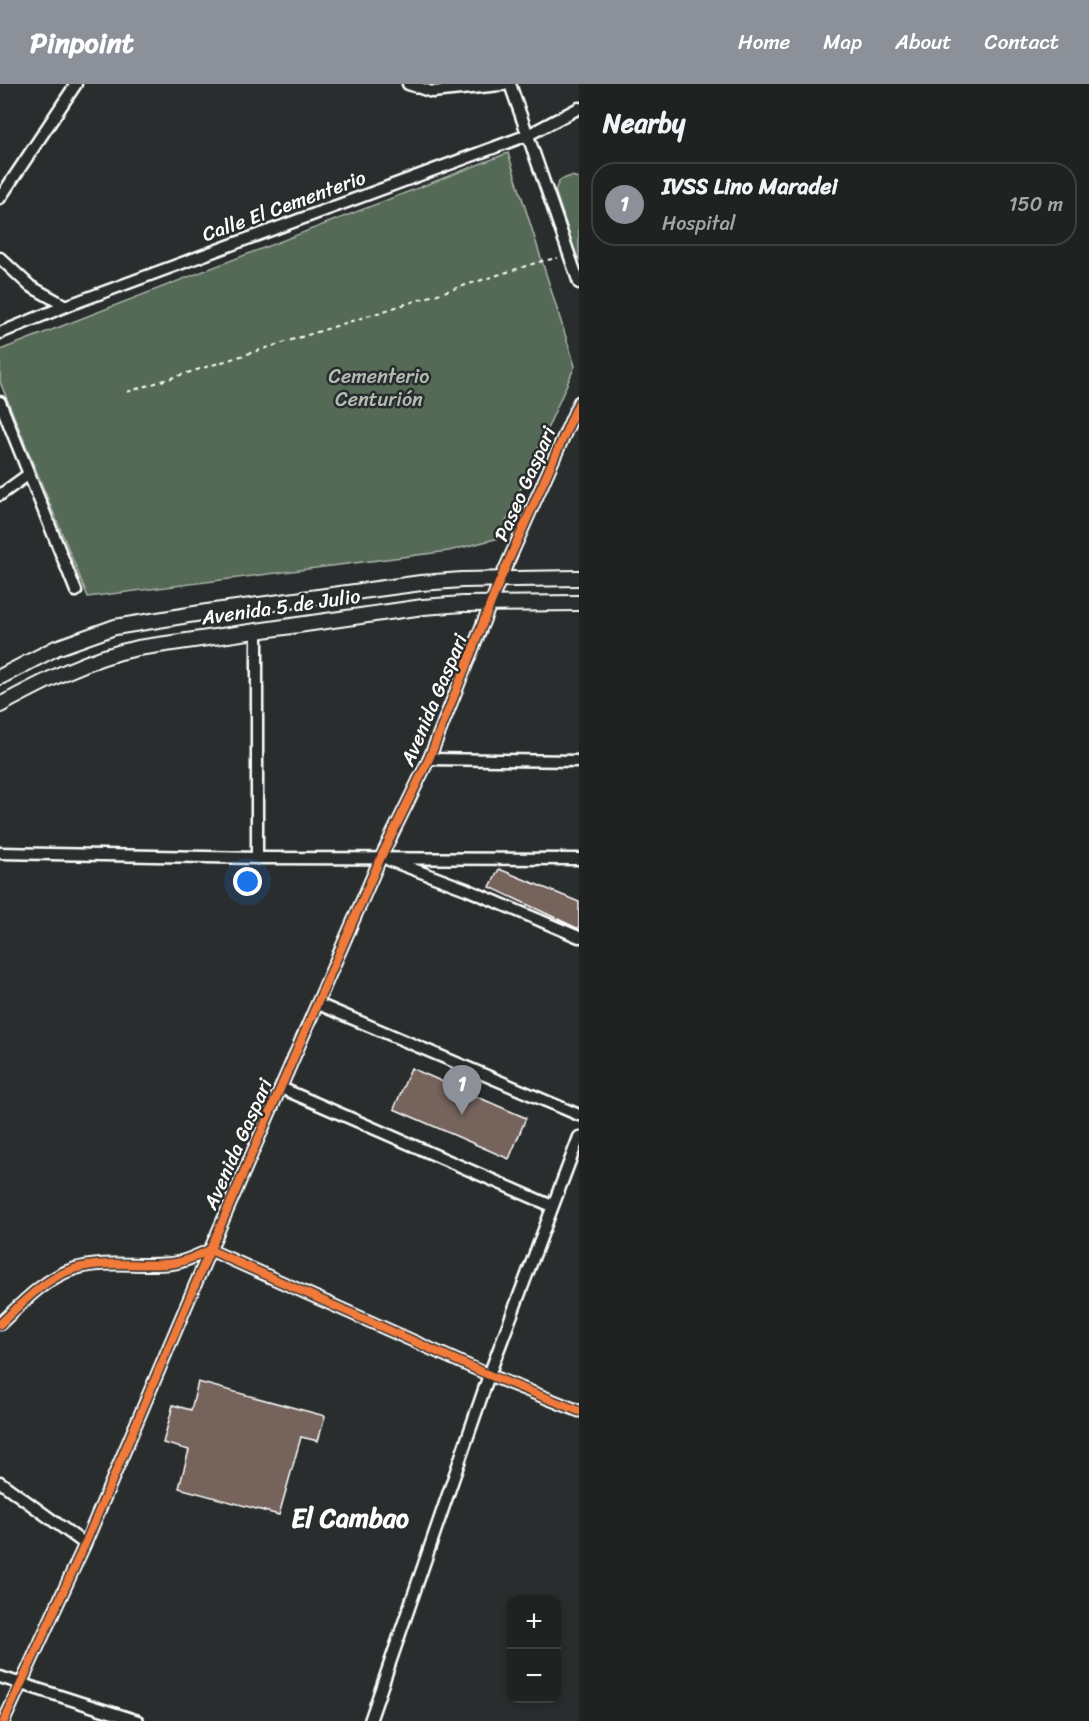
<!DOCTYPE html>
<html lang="en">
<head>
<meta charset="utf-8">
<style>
	body { margin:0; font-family:Sriracha,sans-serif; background:#2d2f2f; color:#f1f3f6 }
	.controls { position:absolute; right:18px; bottom:18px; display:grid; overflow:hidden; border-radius:12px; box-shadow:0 3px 9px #0003 }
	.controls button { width:54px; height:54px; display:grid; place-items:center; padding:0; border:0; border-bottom:2px solid #3d3f40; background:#202222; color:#f1f3f6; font:30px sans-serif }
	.you { position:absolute; left:248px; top:798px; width:21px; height:21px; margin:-15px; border:4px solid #fff; border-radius:50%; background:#1a73e8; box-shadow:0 0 0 9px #1a73e833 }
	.badge { display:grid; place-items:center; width:39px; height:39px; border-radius:50%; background:#8c9099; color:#fff; font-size:20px; font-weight:700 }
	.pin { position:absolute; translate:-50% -50px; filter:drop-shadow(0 2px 3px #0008) }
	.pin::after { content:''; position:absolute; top:32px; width:21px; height:18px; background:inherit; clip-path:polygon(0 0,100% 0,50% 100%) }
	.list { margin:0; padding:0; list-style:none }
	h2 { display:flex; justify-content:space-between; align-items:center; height:78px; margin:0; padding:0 24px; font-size:26px }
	h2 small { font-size:20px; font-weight:400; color:#a2a4a5 }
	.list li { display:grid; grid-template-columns:39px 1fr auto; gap:18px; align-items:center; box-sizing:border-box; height:84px; margin:0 12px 12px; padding:0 12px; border:2px solid #3d3f40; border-radius:24px }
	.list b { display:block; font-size:22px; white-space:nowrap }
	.list p { margin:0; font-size:20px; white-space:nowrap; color:#a2a4a5 }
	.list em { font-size:20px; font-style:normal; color:#a2a4a5 }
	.map { position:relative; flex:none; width:579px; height:1637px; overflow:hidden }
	header { display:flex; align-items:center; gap:36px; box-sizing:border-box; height:84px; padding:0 30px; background:#8c9099; color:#fff }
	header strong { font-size:28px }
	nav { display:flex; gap:33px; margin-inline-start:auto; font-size:21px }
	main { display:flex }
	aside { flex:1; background:#202222 }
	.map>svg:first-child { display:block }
	.green { fill:#546a56; stroke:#aab4aa; stroke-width:1.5 }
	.building { fill:#74635c; stroke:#fff; stroke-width:1.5 }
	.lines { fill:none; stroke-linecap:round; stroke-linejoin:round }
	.minor-casing { stroke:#fff; stroke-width:15 }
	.tertiary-casing { stroke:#fff; stroke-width:18 }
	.path { stroke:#fff; stroke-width:2; stroke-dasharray:4.5 4.5; stroke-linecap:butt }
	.minor { stroke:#2a2d2e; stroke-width:10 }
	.tertiary { stroke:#2a2d2e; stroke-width:14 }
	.cycleway-casing { stroke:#2a2d2e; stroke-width:11 }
	.cycleway { stroke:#f17a3a; stroke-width:8 }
	.labels { text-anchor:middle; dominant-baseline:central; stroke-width:5; stroke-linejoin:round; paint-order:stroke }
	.street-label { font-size:20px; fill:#fff; stroke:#2a2d2e }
	.park-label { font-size:20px; fill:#b2bcb3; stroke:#2a2d2e }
	.district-label { font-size:26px; font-weight:bold; fill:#fff; stroke:#2a2d2e }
</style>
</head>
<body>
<header>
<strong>Pinpoint</strong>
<nav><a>Home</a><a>Map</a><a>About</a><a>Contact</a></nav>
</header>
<main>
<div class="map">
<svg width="579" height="1637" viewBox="0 0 579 1637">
	<rect width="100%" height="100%" fill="#2a2d2e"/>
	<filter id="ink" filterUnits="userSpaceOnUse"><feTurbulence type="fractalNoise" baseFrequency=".0167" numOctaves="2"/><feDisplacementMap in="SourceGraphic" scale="12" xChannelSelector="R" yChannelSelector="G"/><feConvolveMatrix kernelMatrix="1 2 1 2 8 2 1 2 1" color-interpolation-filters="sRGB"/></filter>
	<g filter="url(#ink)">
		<g class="green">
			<path d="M508,69l67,213 -76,172 -50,13 -361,46 -88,-215v-32z"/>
			<path d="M571,92l8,2v86l-24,-74 5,-10z"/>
		</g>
		<g class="building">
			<path d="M499,785l80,33v27l-89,-42z"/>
			<path d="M411,984l115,50 -17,41 -115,-50z"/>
			<path d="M198,1298l127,34 -7,25 -17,-4 -22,78 -100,-27 10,-38 -26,-7 10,-38 18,5z"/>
		</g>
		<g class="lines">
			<defs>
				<g id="minor">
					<path d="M408,0l24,8 78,-8 69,199"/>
					<path d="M0,114l76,-114"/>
					<path d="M0,174l30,28 36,20"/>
					<path d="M0,249l66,-27 462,-171 51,-27"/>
					<path d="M0,318l76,189"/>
					<path d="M0,411l29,-21"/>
					<path d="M429,675l150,2"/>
					<path d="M0,769l257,5 322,1"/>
					<path d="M257,774v-228"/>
					<path d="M389,776l77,29 113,48"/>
					<path d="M318,920l261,111"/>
					<path d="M281,1004l271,118"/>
					<path d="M0,1240c21,-20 45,-46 74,-55 33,-10 68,-1 101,-6 12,-2 23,-8 35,-13l279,125 90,36"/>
					<path d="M0,1398l85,62"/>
					<path d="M0,1593l138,44"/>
					<path d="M4,1637l81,-177 125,-294 171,-393 48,-98 71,-179 79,-178"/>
					<path d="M370,1637l119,-346 90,-238"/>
				</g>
				<g id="tertiary">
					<path d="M0,593l56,-29 59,-21 92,-15 214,-29 41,-3 117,-2"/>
					<path d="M0,621c45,-24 88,-47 138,-57l285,-41 40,-3 116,-1"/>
				</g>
			</defs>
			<use href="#minor" class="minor-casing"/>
			<use href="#tertiary" class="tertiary-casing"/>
			<path class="path" d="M127,308l415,-131 16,-3"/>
			<use href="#minor" class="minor"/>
			<use href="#tertiary" class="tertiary"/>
			<defs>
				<g id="cycleway">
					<path d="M0,1240c21,-20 45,-46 74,-55 33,-10 68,-1 101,-6 12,-2 23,-8 35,-13l279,125 90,36"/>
					<path d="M4,1637l81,-177 125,-294 171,-393 48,-98 71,-179 79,-178"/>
				</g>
			</defs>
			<use href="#cycleway" class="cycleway-casing"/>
			<use href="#cycleway" class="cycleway"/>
		</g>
	</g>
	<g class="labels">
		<g class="street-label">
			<text transform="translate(284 122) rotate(-20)">Calle El Cementerio</text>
			<text transform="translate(525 400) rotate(-66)">Paseo Gaspari</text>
			<text transform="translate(281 523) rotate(-8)">Avenida 5 de Julio</text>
			<text transform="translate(434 616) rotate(-67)">Avenida Gaspari</text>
			<text transform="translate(238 1060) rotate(-66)">Avenida Gaspari</text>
		</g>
		<g class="park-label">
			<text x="379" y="292">Cementerio<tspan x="379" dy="23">Centurión</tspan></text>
		</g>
		<g class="district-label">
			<text x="350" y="1434">El Cambao</text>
		</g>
	</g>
</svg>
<div class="controls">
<button>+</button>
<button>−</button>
</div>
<div class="you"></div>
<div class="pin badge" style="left:462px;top:1031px">1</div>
</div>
<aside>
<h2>Nearby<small></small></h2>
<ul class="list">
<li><span class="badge">1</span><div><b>IVSS Lino Maradei</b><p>Hospital</p></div><em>150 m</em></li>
</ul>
</aside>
</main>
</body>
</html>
